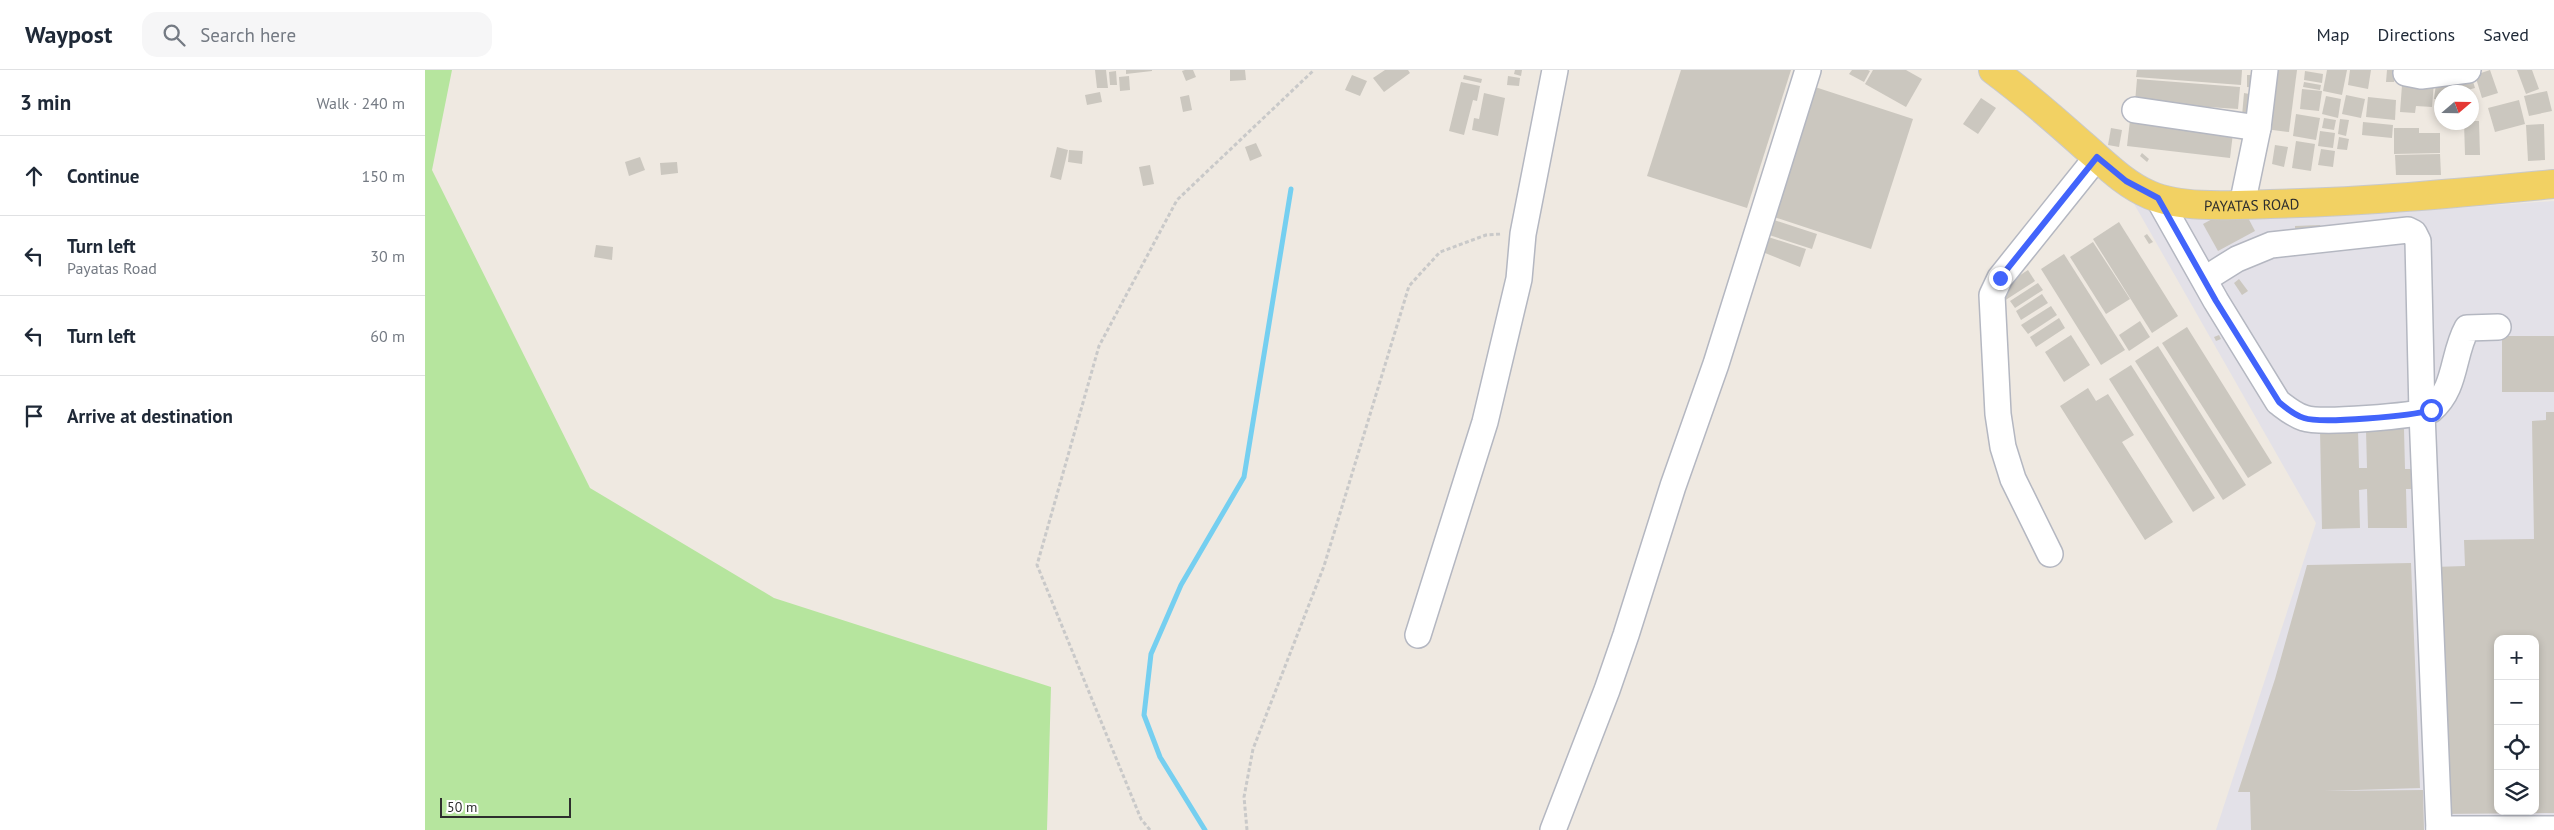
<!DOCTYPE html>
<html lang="en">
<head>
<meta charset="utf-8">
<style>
	body { margin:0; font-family:"PT Sans",sans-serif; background:#f6f6f7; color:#1f2937 }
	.controls { position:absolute; right:15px; bottom:15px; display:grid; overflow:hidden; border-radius:10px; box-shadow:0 2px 8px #0003 }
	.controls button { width:45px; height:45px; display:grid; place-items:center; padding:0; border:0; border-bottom:1px solid #e0e1e3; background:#fff; color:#1f2937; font:25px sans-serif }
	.compass { position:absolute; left:2009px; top:15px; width:45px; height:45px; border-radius:50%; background:#fff; box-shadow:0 2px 8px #0003; rotate:70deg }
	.scale { position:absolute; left:15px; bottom:12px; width:131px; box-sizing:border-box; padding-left:5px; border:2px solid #2e2e2e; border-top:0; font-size:14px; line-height:18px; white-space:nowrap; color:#2e2e2e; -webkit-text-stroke:4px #fff; paint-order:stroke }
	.stop { position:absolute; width:15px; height:15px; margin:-11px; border:4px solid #4264fb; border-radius:50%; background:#fff }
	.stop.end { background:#4264fb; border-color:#fff; box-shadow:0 1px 5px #0008 }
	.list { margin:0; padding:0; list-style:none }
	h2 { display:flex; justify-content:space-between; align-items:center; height:65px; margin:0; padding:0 20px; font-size:21px }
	h2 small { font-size:16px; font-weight:400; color:#747a83 }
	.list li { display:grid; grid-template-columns:32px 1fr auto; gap:15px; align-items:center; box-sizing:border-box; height:80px; padding:0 20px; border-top:1px solid #e0e1e3 }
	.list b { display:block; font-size:19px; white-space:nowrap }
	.list p { margin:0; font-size:16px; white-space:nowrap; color:#747a83 }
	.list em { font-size:16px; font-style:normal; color:#747a83 }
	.icon { flex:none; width:28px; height:28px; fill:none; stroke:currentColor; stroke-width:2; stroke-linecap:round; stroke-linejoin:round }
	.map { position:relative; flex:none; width:2129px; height:760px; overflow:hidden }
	header { display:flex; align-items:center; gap:30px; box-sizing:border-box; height:70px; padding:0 25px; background:#fff; border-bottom:1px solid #e0e1e3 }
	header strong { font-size:24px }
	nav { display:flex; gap:28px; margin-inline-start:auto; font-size:18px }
	.search { width:350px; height:45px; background:#f6f6f7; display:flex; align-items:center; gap:12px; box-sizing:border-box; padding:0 18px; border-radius:15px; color:#747a83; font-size:19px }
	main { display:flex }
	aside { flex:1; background:#fff }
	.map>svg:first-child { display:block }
	.industrial { fill:#e3e1e8; fill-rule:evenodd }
	.green { fill:#b6e59e }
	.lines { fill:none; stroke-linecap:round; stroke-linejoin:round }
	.stream { stroke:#75cff0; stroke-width:5 }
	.building { fill:#cbc7bf; fill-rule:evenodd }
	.minor-casing { stroke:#b4b7c1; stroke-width:28 }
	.major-casing { stroke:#c9c9c9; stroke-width:30 }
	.path { stroke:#c9c9c9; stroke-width:3; stroke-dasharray:4 2.5; stroke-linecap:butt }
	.minor { stroke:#fff; stroke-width:25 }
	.major { stroke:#f2d163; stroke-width:28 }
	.route { stroke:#4264fb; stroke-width:6 }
	.labels { text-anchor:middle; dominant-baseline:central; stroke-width:4; stroke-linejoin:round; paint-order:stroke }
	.street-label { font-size:15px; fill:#2e2e2e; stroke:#fff }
</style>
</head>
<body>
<header>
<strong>Waypost</strong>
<div class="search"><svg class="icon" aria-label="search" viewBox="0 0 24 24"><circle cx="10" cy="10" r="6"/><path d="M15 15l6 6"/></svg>Search here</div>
<nav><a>Map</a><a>Directions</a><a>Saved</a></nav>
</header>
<main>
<aside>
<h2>3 min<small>Walk · 240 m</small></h2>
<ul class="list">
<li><svg class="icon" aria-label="ahead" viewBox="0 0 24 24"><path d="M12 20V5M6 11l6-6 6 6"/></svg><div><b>Continue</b></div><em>150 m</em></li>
<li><svg class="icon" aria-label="left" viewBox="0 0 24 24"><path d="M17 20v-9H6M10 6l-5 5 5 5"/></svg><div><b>Turn left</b><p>Payatas Road</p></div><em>30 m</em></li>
<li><svg class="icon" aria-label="left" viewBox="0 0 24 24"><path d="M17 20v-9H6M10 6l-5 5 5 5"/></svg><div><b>Turn left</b></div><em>60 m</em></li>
<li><svg class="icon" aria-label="arrive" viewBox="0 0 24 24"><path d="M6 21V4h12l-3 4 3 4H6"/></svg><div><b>Arrive at destination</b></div></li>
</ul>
</aside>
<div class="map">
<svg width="2129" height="760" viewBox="0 0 2129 760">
	<rect width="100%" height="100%" fill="#efe9e1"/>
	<path class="industrial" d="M2129,131v629h-338l100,-307 -183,-321 269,10zM2073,569h37v172h-37z"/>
	<path class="green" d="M0,0h27l-20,100 158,318 184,110 277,89 -4,143h-622z"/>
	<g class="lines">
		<path class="stream" d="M780,760l-45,-73 -16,-42 7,-61 30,-69 63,-108 47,-288"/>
	</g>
	<g class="building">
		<path d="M670,0h11l2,18h-11z"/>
		<path d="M701,0h26v1l-26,3z"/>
		<path d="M760,0h8l3,7 -10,4 -4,-10z"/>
		<path d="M805,0h15l1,10 -16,1z"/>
		<path d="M960,0h23l2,3 -26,19 -11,-14z"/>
		<path d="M1090,0h7l-1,6 -7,-2z"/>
		<path d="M1256,0h110l-44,138 -100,-32z"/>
		<path d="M1427,0h16l2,1 -6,11 -15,-8z"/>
		<path d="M1448,0h33l16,9 -16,28 -41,-23z"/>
		<path d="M1712,0h105l-1,15 -105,-8z"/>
		<path d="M1847,0h25l-8,62 -24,-3z"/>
		<path d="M1902,0h20l-5,25 -19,-4z"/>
		<path d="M1925,0h21l-3,19 -20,-4z"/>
		<path d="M1962,0h8l-1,12h-8z"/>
		<path d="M2065,0l8,23 -16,5 -7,-23z"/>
		<path d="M2092,0h15l7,19 -13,5z"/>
		<path d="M691,1l1,14h-7l-1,-13z"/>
		<path d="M1880,1l18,3 -1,9 -18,-3z"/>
		<path d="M927,5l15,6 -7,15 -15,-6z"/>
		<path d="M1039,5l18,4 -1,4 -18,-4z"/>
		<path d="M1822,5h11v13l-11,-1z"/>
		<path d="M704,6l1,14 -10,1 -1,-14z"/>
		<path d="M1083,6l12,2 -1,8 -12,-1z"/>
		<path d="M2047,8l3,10 -14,4 -3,-10z"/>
		<path d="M1712,9l103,8 -2,22 -103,-7z"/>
		<path d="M1036,12l19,4 -3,15 -4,-1 -9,35 -15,-4z"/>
		<path d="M1879,12l17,3 -1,5 -17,-3z"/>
		<path d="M2009,12l-2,25 -16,-1 -1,7 -15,-1 2,-27 16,2z"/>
		<path d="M2011,14l20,1v7h-15v7h-7z"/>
		<path d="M1390,17l98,32 -42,130 -97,-32z"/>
		<path d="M1877,19l20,2 -3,20 -19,-2z"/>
		<path d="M2122,21l5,20 -23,5 -5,-20z"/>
		<path d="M675,22l2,10 -15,3 -2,-10z"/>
		<path d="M1059,23l21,5 -7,38 -26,-6 2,-12 5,1z"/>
		<path d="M1819,23l11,2 -3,22 -10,-1z"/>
		<path d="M764,25l3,15 -9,2 -3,-15z"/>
		<path d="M1921,25l19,4 -4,19 -19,-4z"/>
		<path d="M1901,26l15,3 -3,19 -16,-4z"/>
		<path d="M1943,27l28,3 -1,20 -29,-3z"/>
		<path d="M1556,28l15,10 -18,26 -15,-10z"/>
		<path d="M2094,30l6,24 -30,8 -7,-24z"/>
		<path d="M1871,44l24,4 -4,22 -23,-4z"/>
		<path d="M1899,48l12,2 -2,10 -12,-2z"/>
		<path d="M1915,49l9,1 -3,16 -8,-2z"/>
		<path d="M1705,50l103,13 -3,25 -103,-12z"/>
		<path d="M2046,51h8l1,34h-15l-1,-33z"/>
		<path d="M1938,52l30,3 -1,13 -30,-3z"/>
		<path d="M2119,54l1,36 -17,1 -2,-36z"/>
		<path d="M1686,58l11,2 -3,17 -11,-2z"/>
		<path d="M1969,58h25v5h21v20l-46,1z"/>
		<path d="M1895,61l15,2 -2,15 -15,-2z"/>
		<path d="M1914,67l10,2 -2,11 -10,-1z"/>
		<path d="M1871,71l19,3 -4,27 -19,-3z"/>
		<path d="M831,73l6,13 -12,5 -5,-14z"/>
		<path d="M1850,75l13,2 -4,20 -12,-3z"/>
		<path d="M632,77l11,3 -7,30 -11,-3z"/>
		<path d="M1896,79l14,2 -2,16 -15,-2z"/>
		<path d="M644,80l14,1 -1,13 -14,-2z"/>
		<path d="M1717,83l7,6 -2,3 -7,-6z"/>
		<path d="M2015,84l1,21h-45l-1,-20z"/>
		<path d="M215,87l5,13 -16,6 -4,-14z"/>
		<path d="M252,92l1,11 -17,2 -1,-12z"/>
		<path d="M725,95l4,19 -11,2 -4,-19z"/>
		<path d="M1800,142h20l10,19 -37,20 -15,-27z"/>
		<path d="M1343,148l49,16 -5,15 -49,-16z"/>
		<path d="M1694,152l59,94 -26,17 -59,-94z"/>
		<path d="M1895,155l1,6 -26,1v-6z"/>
		<path d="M1722,164l6,8 -4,2 -5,-8z"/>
		<path d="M1340,166l41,13 -6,18 -40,-16z"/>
		<path d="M1668,172l37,57 -24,15 -36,-57z"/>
		<path d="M171,175l17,2 -1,13 -18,-3z"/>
		<path d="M1639,184l61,96 -24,15 -60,-96z"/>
		<path d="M1603,200l7,11 -31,20 -7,-11z"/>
		<path d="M1814,209l9,12 -6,4 -8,-12z"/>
		<path d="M1613,213l5,7 -28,18 -5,-7z"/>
		<path d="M1617,224l6,9 -27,17 -5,-9z"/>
		<path d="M1626,236l6,9 -29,19 -7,-9z"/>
		<path d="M1634,248l6,10 -29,19 -6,-10z"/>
		<path d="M1715,251l10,16 -21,14 -10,-16z"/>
		<path d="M1762,257l85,136 -24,15 -86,-135z"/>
		<path d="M1646,265l19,30 -26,17 -19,-30z"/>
		<path d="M1794,265l2,4 -5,2 -2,-4z"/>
		<rect x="2077" y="266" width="52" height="56"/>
		<path d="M1733,276l88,139 -23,15 -88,-139z"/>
		<path d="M1706,295l84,133 -22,14 -84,-133z"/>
		<path d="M1663,318l8,13 12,-7 26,41 -12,7 51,80 -28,18 -85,-134z"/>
		<path d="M2121,342h8v401l-115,1 -5,-247 31,-1 -1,-26 70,-1 -2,-118 14,-1zM2073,569h37v172h-37z"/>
		<path d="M1979,359l1,40h12l1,20h-12l1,39h-39l-1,-39 -8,1 1,38 -38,1 -2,-99h38l1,38h8l-1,-38z"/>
		<path d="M1986,493l9,225 -96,3 99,-1 1,40h-173l-1,-38h-12l37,-113 32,-114z"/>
	</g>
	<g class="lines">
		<defs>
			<g id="minor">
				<path d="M1981,3l15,3 47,-6"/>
				<path d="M1710,40l123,18"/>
				<path d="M1733,128l58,103 62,101c8,6 16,13 26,16 17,6 109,-2 127,-8 26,-22 21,-55 36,-82l31,-1"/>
				<path d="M1817,135l16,-77 7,-58"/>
				<path d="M1780,209l32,-20 34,-14 137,-15 6,3 4,8 4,172 17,417"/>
				<path d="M1625,484l-37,-75 -10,-32 -5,-33 -6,-119 8,-17 97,-121"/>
				<path d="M993,565l67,-213 34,-143 4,-45 32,-164"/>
				<path d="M2014,759h115"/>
				<path d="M1128,760l54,-140 19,-55 47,-149 43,-122 92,-294"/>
			</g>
			<g id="major">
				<path id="s1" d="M1568,0c31,23 61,49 90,75 21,18 41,39 67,50 32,14 85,10 120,9 96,-2 189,-11 284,-20"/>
			</g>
		</defs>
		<use href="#minor" class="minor-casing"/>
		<use href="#major" class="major-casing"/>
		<g class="path">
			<path d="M725,760l-9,-11 -104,-254 62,-219 78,-146 137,-130"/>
			<path d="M822,760l-3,-33 9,-48 71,-183 85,-280 31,-34 46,-17 16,-1"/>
		</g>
		<use href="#minor" class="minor"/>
		<use href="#major" class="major"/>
	</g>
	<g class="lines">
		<path class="route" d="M1575,208l97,-121 29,24 32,17 58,103 63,101c7,6 15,13 25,16 17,6 108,-2 127,-8"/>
	</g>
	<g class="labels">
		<g class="street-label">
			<text stroke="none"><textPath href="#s1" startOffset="304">PAYATAS ROAD</textPath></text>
		</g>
	</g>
</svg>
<div class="controls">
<button>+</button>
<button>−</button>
<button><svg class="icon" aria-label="locate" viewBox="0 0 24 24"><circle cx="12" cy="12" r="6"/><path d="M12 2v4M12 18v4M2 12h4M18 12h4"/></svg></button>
<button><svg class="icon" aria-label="layers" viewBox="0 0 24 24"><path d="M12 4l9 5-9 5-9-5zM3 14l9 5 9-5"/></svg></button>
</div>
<svg class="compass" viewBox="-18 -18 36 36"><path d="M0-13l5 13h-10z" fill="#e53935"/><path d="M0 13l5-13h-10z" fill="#747a83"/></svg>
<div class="scale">50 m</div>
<div class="stop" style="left:2006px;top:340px"></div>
<div class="stop end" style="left:1575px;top:208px"></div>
</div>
</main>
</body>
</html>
